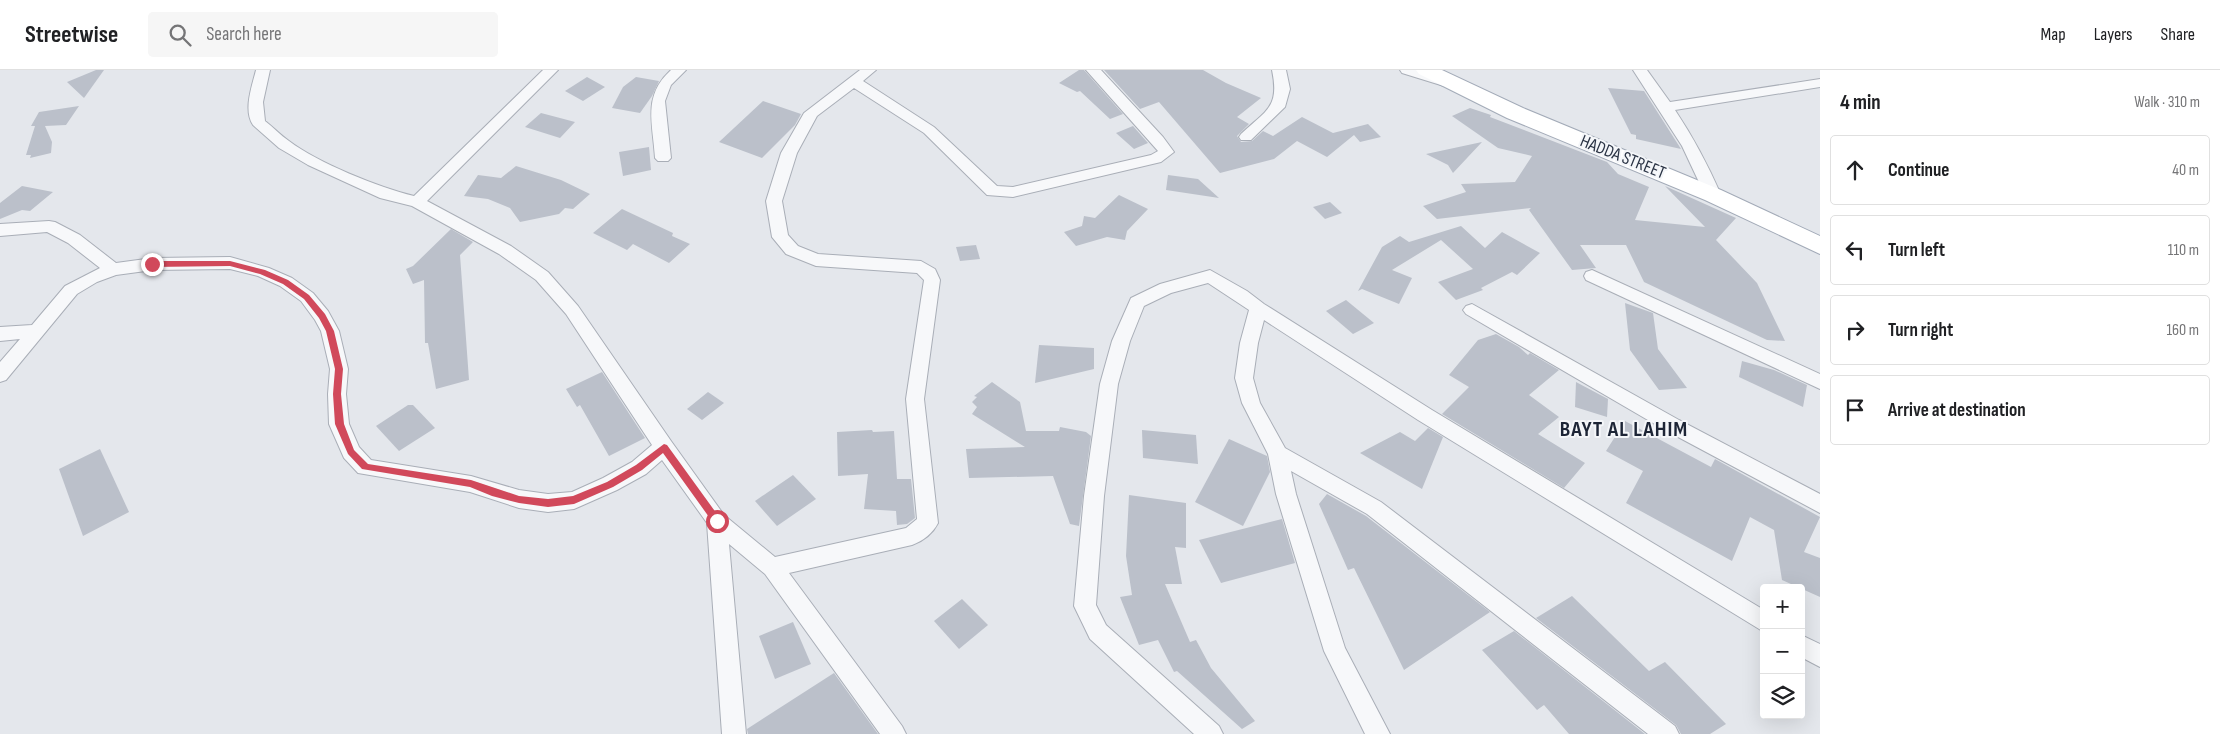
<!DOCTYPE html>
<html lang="en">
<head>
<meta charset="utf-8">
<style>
	body { margin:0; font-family:"Sofia Sans Condensed",sans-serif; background:#f6f6f6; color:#202124 }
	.controls { position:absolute; right:15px; bottom:15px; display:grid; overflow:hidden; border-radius:5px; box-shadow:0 5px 20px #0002 }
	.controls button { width:45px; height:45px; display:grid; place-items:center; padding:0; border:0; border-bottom:1px solid #e0e0e0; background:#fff; color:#202124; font:25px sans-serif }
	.stop { position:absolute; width:15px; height:15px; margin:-11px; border:4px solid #d1495b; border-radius:50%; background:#fff }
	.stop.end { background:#d1495b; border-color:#fff; box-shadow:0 1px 5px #0008 }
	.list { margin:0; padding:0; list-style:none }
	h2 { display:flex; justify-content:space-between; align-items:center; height:65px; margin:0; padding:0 20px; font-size:21px }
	h2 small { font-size:16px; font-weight:400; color:#757577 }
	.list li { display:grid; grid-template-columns:32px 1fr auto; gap:15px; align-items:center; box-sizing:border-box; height:70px; margin:0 10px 10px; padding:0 10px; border:1px solid #e0e0e0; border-radius:5px }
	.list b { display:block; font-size:19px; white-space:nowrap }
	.list em { font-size:16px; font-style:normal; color:#757577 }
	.icon { flex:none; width:28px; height:28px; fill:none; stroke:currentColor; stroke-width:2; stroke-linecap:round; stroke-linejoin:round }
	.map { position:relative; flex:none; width:1820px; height:664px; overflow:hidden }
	header { display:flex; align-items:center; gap:30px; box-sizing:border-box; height:70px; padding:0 25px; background:#fff; border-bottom:1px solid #e0e0e0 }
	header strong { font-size:24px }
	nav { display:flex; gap:28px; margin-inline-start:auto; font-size:18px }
	.search { width:350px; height:45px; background:#f6f6f6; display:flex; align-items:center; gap:12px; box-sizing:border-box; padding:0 18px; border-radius:5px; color:#757577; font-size:19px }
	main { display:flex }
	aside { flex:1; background:#fff }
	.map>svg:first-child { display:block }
	.building { fill:#bbc0ca }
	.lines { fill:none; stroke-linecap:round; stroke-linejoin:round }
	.minor-casing { stroke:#a9aeb7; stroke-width:2 }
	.primary-casing { stroke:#a3abb8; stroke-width:2 }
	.minor { fill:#f7f8fa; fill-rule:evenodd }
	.primary { fill:#fff; fill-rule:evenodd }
	.route { fill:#d1495b }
	.labels { text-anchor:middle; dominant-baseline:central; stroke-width:4; stroke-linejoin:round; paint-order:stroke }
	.street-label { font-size:18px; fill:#2b3445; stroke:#f4f6f9 }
	.district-label { font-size:22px; font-weight:bold; letter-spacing:1px; fill:#1d2536; stroke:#f4f6f9 }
</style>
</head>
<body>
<header>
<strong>Streetwise</strong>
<div class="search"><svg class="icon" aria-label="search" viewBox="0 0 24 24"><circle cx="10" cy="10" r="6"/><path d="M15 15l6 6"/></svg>Search here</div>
<nav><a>Map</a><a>Layers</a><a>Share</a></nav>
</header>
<main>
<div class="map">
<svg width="1820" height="664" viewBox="0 0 1820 664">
	<rect width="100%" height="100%" fill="#e4e7ec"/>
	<g class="building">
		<path d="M96,0h8l-20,28 -17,-16z"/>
		<path d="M1079,0h5l39,44 -13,5 -30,-28 -3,1 -18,-9z"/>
		<path d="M1104,0h99l23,13 35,15 -24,19 12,7 -12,12 4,6 11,-1 11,-10 10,5 29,-19 31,16 35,-9 13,13 -21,5 -6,-7 -27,22 -30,-16 -23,18 -54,14 -61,-71 -19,7z"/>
		<path d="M587,7l18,10 -22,14 -18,-10z"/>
		<path d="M636,7l23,4 -7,15 -12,17 -28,-5 11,-21z"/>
		<path d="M1608,18l36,3 37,58 -45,-10v-4l-5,-1z"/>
		<path d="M763,31l38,13 -6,11 -33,33 -43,-16z"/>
		<path d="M79,36l-13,19 -21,1 7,16 -1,11 -21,5 1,-3h-5l9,-29h-4l8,-14z"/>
		<path d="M1470,38l21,7 -1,2 117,45 11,12 31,13 -14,33 70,7 -40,-41 71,32 -20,22 41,43 28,58 -18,-1 -123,-58 -18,-37h-46l16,23 -24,2 -43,-60 2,-2 -94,11 -14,-13 43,-14 -5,-8 54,-2 17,-26 -34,-8 -46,-32z"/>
		<path d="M541,43l19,5 15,4 -15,16 -35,-11z"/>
		<path d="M1133,56l15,17 -14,6 -18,-16z"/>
		<path d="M1482,72l-29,31 -5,-8 -22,-11z"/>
		<path d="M649,77l2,23 -28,6 -4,-24z"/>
		<path d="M516,96l45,14 29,14 -17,15 -8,-1 -6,6 -39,8 -10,-14 -22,-9 -24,-3 14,-21 23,3z"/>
		<path d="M1168,105l30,4 21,19 -53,-8z"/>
		<path d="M22,116l31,6 -23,19 -8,-1 -22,9v-16z"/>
		<path d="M1119,125l29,14 -21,22 -2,9 -18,-3 -31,9 -12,-14 18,-6 2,-10 11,2z"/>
		<path d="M1330,132l12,11 -17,6 -12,-12z"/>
		<path d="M622,139l51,24 -1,3 18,8 -21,19 -36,-19 -6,6 -34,-17z"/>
		<path d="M1461,156l24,22 17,-16 38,21 -23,22 -5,-3 -31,16 2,2 -27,10 -18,-18 35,-13 -32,-29 -49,30 20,8 -13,26 -37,-15 -4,2 24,-44 18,-11 9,6z"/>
		<path d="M451,159l22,13 -13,13 9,125 -33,9 -8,-46h-3l-1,-63 -11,4 -7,-15 7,-3z"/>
		<path d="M976,175l4,14 -20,2 -4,-14z"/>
		<path d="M1346,230l28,23 -21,11 -27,-23z"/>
		<path d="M1625,233l28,10 5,36 29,39 -28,2 -29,-40z"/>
		<path d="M1496,264l23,13 9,8 2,-2 29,17 -30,25 30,22 -21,17 47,29 -21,25 -122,-74 27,-27 -20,-12 29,-35z"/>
		<path d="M1039,275l55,3v21l-59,14z"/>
		<path d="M1742,291l32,9 33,15 -4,22 -64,-30z"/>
		<path d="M602,302l43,66 -36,18 -29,-51 -3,2 -11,-18z"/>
		<path d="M992,312l28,20 6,29h33l1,-4 26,5 5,4 -12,90 -9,-2 -17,-48 -84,2 -3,-29 59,-2 -53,-33 5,-7 -5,-5 5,-5 -3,-1z"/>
		<path d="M1576,312l32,17 -1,18 -32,-10z"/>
		<path d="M708,322l16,11 -22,17 -15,-11z"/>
		<path d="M408,335h5l22,23 -36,23 -23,-25z"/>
		<path d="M1625,351l86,46 4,-8 105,58 -16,35 16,6v39l-38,-17 -8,-50 -24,-13 -18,44 -106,-58 17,-32 -37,-20z"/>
		<path d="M1428,358l15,9 -21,52 -62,-36 40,-21 15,9z"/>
		<path d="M872,360l1,2 21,-1 3,48h14l4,39 -8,6 -10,1 -1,-14 -32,-2 4,-35 -30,2 -1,-44z"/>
		<path d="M1142,360l54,5 2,29 -55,-6z"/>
		<path d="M1229,369l38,17 3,16 -27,54 -48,-24z"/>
		<path d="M100,379l29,63 -46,24 -24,-67z"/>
		<path d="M793,405l23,24 -39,27 -22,-25z"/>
		<path d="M1327,424l39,22 124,96 -86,58 -50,-102 -6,2 -29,-66z"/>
		<path d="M1129,425l57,8v45l-11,-1 7,37h-17l25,58 6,-2 15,28 44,53 -13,8 -65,-58 -3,1 -16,-32 -19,5 -19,-48 12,-2 -6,-39z"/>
		<path d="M1282,449l13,44 -74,20 -22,-43z"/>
		<path d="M1572,526l77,75 16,-9 61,62 -16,10h-29l-5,-9 -140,-107z"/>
		<path d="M962,529l26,26 -29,24 -25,-28z"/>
		<path d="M793,552l18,42 -36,15 -16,-43z"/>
		<path d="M1514,561l131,103h-76l-25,-29 -7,5 -55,-60z"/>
		<path d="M834,603l44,61h-130l-1,-5z"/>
	</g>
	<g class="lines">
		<defs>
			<g id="minor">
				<path d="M256,0h14l-7,32 2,19c8,6 15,14 24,20 29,22 89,46 125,55l129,-126h15l-131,131 84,45 37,26 30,34 93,135 53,74 51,42 131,-29 11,-9 -11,-120 18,-119 -7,-7 -101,-7 -30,-12 -14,-17 -6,-36 15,-48 23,-40 56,-43h16l-13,11 71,46 63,59 16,1 138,-32 7,-4 -72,-81h15l62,67 11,15 -13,10 -148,35 -26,-2 -63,-62 -70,-45 -37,28 -20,37 -15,48 6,34 10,11 20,8 103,7 14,8 5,11 -16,119 14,124c-5,10 -15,18 -26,22l-123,28 113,153 4,8h-26l-115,-160 -36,-30 17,190h-24l-15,-211 -45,-63 -16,14 -29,16 -43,19 -26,3 -29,-4 -49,-16 -112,-19 -14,-15 -15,-34 -1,-30 2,-25 -9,-38 -6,-11 -14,-19 -21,-15 -22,-10 -28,-7 -77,1 -37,5 -19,7 -20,12 -71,86 -6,2v-20l20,-23 -20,2v-14l32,-2 33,-39 35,-18 -32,-25 -21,-11 -47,4v-12l49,-3 6,1 25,13 36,28 37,-5 77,-1 39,11 23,10 21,15 15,18 11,20 9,38 -2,25 3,30 10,23 12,13 100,16 48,14 29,4 24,-2 31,-14 29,-16 20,-17 -86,-131 -30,-34 -37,-26 -87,-48 -32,-8 -72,-33 -29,-17 -26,-23c-10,-15 -1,-39 3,-55z"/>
				<path d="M671,0h15l-15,15 -6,16 6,57 -3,3h-10l-3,-3c-2,-35 -13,-62 16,-88z"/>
				<path d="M1272,0h14l4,19 -5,18 -34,33h-10l-2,-3 2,-3c25,-24 39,-26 31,-64z"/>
				<path d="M1400,0h21l28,9 2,3 -7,4 -42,-13z"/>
				<path d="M1633,0h14l23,32 150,-23v8l-145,23c18,27 33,55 46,85l-2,4h-12l-2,-4 -23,-49z"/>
				<path d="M1210,200l37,21 17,13 168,106 332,200v22l-346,-212 -154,-100 -6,23 -5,35 7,25 25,45 96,54 294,224 4,8h-31l-281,-220 -76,-43 5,23 49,154 45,86h-25l-41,-83 -48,-157 -8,-40 -26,-51 -7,-25 5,-35 9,-33 -41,-27 -37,10 -27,13 -14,35 -12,43 -14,112 -8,109 10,20 113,101 4,8h-29l-104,-95 -16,-33 10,-110 16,-112 12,-43 19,-43 29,-14z"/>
				<path d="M1592,200l228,104v15l-234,-109 -2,-4 2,-4z"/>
				<path d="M1472,234l207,116 141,74v19l-155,-83 -199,-116 -3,-4 3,-4z"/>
				<path d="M1801,565l19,9v23l-19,-10z"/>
			</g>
			<path id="primary" d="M1416,0h26l81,38 198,82 99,46v18l-115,-54 -198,-82 -88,-44z"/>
		</defs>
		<use href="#minor" class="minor-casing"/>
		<use href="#primary" class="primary-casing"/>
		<use href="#minor" class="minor"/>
		<use href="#primary" class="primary"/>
	</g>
	<path class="route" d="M152,191h78l35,9 23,10 21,15 16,19 9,17 9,38 -2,25 3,30 10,26 14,14 103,16 48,16 29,3 25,-3 34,-14 29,-17 28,-21 3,1 55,76 -5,4 -3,-1 -51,-71 -21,17 -29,17 -39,17 -26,3 -29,-4 -27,-7 -22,-9 -108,-18 -14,-15 -13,-30 -2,-30 2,-25 -9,-38 -7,-13 -15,-19 -21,-15 -23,-10 -30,-8 -78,1 -3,-3z"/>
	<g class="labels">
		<g class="street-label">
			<text transform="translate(1623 87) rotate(22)">HADDA STREET</text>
		</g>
		<g class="district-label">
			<text x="1624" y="359">BAYT AL LAHIM</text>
		</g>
	</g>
</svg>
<div class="controls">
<button>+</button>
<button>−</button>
<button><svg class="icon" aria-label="layers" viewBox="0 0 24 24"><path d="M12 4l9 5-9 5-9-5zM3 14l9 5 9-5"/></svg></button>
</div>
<div class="stop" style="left:717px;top:451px"></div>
<div class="stop end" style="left:152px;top:194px"></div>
</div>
<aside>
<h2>4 min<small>Walk · 310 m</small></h2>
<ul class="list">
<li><svg class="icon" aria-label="ahead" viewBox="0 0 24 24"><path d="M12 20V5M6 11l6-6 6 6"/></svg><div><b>Continue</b></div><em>40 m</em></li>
<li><svg class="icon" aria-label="left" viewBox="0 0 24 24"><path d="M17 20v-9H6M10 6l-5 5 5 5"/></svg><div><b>Turn left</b></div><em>110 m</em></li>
<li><svg class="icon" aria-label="right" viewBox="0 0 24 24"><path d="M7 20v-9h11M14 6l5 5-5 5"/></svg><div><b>Turn right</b></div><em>160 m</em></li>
<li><svg class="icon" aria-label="arrive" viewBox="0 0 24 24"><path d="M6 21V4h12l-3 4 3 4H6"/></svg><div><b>Arrive at destination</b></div></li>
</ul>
</aside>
</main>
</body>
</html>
